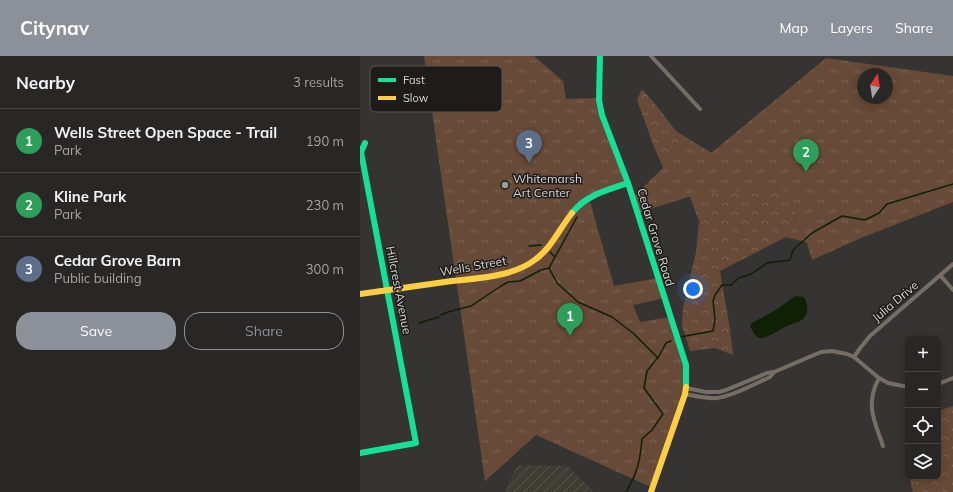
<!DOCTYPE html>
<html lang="en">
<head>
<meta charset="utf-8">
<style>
	body { margin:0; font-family:Mulish,sans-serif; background:#343332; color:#f1f3f6 }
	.controls { position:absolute; right:12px; bottom:12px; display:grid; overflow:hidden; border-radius:8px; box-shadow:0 2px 10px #0003 }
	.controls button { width:36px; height:36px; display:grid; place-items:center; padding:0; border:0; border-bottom:1px solid #444443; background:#282726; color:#f1f3f6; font:20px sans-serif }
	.compass { position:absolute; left:497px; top:12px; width:36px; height:36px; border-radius:50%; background:#282726; box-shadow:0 2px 10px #0003; rotate:12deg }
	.you { position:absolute; left:333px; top:233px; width:14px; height:14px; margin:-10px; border:3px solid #fff; border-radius:50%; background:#1a73e8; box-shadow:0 0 0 6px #1a73e833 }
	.badge { display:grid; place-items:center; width:26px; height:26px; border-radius:50%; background:#8c9099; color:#fff; font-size:13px; font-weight:700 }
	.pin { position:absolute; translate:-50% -33px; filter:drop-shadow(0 1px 2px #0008) }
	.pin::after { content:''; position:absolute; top:21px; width:14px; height:12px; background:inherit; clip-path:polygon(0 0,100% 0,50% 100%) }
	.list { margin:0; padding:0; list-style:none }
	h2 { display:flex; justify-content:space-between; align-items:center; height:52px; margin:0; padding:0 16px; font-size:17px }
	h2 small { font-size:13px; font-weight:400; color:#a5a5a7 }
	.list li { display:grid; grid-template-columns:26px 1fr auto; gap:12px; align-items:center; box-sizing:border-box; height:64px; padding:0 16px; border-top:1px solid #444443 }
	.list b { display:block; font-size:15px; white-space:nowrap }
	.list p { margin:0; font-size:13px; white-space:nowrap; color:#a5a5a7 }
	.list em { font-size:13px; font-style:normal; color:#a5a5a7 }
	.actions { display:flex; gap:8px; padding:12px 16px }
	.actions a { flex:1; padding:9px 0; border:1px solid #8c9099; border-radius:16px; text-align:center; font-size:14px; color:#8c9099 }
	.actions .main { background:#8c9099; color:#fff }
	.icon { flex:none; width:22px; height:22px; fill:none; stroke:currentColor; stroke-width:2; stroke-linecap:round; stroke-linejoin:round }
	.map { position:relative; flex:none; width:593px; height:436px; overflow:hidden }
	header { display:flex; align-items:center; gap:24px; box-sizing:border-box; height:56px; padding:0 20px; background:#8c9099; color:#fff }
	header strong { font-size:19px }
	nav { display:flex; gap:22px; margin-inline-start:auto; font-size:14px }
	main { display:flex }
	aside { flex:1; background:#282726 }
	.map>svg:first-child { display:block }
	.industrial { fill:url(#industrial-furrows) }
	.forest { fill:url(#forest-crowns); fill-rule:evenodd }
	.park { fill:url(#park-tufts); fill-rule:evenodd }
	.water { fill:#0f2004 }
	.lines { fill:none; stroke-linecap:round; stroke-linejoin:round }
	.stream { stroke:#0f2004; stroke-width:1.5 }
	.street { stroke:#766e64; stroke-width:4 }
	.fast { stroke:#16e098; stroke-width:6 }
	.slow { stroke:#ffcf43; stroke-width:6 }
	.poi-dot { fill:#9e9d9b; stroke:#1d1c1a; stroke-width:1.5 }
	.labels { text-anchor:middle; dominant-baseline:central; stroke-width:3; stroke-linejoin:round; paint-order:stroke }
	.poi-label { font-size:12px; fill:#d6d6d3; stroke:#1d1c1a; text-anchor:start }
	.street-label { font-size:12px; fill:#d6d6d3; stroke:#1d1c1a }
	.key { fill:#1d1c1a; stroke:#545452; stroke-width:1 }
	.key-label { font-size:11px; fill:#d6d6d3 }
</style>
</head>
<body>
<header>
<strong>Citynav</strong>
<nav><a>Map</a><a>Layers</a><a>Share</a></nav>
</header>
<main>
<aside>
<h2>Nearby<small>3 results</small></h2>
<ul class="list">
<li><span class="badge" style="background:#2e9e5b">1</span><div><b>Wells Street Open Space - Trail</b><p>Park</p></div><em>190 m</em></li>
<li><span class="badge" style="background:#2e9e5b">2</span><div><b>Kline Park</b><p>Park</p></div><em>230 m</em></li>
<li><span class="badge" style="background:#5c6f8a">3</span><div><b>Cedar Grove Barn</b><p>Public building</p></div><em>300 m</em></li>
</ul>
<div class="actions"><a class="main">Save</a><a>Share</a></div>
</aside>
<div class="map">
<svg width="593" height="436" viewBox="0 0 593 436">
	<defs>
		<pattern id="industrial-furrows" width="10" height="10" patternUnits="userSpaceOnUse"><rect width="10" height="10" fill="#3f3c33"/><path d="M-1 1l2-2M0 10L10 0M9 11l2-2" fill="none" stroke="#5a5750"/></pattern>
		<pattern id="forest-crowns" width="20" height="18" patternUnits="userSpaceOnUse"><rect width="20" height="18" fill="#674a37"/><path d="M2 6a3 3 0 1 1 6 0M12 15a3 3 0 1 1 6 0" fill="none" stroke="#7c6353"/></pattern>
		<pattern id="park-tufts" width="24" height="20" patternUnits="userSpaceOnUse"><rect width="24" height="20" fill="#674a37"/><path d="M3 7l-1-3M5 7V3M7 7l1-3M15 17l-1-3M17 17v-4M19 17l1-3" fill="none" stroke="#7c6353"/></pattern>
	</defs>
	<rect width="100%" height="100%" fill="#353432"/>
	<path class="industrial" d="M158,409l50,1 26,26h-88l2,-9z"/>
	<g class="forest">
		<path d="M478,10l75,11 -101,167 -26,-7 -66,34 10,58 3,26 -18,-7 -25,3 -8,-25 1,-18 13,-56 3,-31 -13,-34 -21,-15 -11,-25 -17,-47 5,-11 14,16 20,26 40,25zM503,18h24v24h-24z"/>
		<path d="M593,350v86h-40l-4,-15h29v-66z"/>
	</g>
	<g class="park">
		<path d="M64,0h110l29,25 3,18 33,-1 29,85 -39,15 25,88 44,-8 6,20 -31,7 7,17 30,-5 16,48 1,18 -34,105 -117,-53 -51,46z"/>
		<path d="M466,2l127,18v126l-92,36 -49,22 -8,-27 -21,-47 -95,11 -50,16 -5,-16 57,-55 15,16zM503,18h24v24h-24z"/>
	</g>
	<path class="water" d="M435,240l9,1c3,6 5,12 2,18 -4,8 -14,8 -21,12 -6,3 -19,12 -26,11 -4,-1 -7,-8 -9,-12l2,-3 24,-13z"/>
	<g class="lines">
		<g class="stream">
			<path d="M169,190l12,-1"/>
			<path d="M190,196l4,4"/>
			<path d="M189,212l28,-51"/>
			<path d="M81,259l7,-3 23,-6 30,-20 7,-4 12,-1 21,-11 8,-2 8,15 21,19 34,15 21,16 25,25"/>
			<path d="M59,267l20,-6"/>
			<path d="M320,281l33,-6 2,-12 -2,-18 2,-6 7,-10h9l8,-7 12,-4 16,-11 23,-3 3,-10 19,-17 30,-17 23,4 14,-7 8,-9 66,-20"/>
			<path d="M266,436c12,-20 14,-31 16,-53l10,-9 11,-16 -19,-26 3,-17 12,-15 7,-13 5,-2"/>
		</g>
		<g class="street">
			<path d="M291,0l49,53"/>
			<path d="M581,220l12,14"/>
			<path d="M494,301l7,-10 9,-11 83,-72"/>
			<path d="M519,322c-14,26 -5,42 4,68"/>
			<path d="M578,328l15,-6"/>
			<path d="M326,332l20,4h13l7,-2 41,-17 7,-1 47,-20 11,-1 15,3 7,3 25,21 9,5 20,4"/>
			<path d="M325,338c10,2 21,5 32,4 17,-2 37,-14 53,-21l4,-5"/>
		</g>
		<g class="fast">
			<path d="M240,0l-1,44 3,15 26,68 58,182v22"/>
			<path d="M212,157c14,-18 35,-23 56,-30"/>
			<path d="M0,397l56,-10 -55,-291 4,-9"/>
		</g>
		<g class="slow">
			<path d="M0,238c28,-4 57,-8 85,-12 30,-4 67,-4 91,-23 16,-12 24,-31 36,-46"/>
			<path d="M291,436l34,-98 1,-7"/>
		</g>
	</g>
	<circle class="poi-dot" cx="145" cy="129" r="4"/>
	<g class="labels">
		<g class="poi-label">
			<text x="153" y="122">Whitemarsh<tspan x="153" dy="14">Art Center</tspan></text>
		</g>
		<g class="street-label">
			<text transform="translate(296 181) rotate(73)">Cedar Grove Road</text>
			<text transform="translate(113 210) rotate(-10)">Wells Street</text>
			<text transform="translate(39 234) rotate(79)">Hillcrest Avenue</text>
			<text transform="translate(535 245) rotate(-40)">Julia Drive</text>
		</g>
	</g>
	<rect x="10" y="10" width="132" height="46" rx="6" class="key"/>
	<rect x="18" y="22" width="18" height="4" fill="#16e098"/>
	<rect x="18" y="40" width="18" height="4" fill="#ffcf43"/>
	<g class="key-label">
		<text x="43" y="28">Fast</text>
		<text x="43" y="46">Slow</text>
	</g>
</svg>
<div class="controls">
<button>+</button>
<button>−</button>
<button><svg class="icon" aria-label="locate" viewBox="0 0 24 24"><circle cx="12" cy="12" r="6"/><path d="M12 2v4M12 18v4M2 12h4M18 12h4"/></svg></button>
<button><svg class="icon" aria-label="layers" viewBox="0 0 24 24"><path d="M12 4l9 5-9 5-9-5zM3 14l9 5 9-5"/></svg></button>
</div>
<svg class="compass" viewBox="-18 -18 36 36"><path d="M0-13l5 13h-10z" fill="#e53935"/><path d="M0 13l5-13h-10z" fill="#a5a5a7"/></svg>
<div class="you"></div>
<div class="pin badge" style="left:210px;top:280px;background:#2e9e5b">1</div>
<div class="pin badge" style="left:446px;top:116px;background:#2e9e5b">2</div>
<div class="pin badge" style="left:169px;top:107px;background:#5c6f8a">3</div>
</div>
</main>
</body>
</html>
